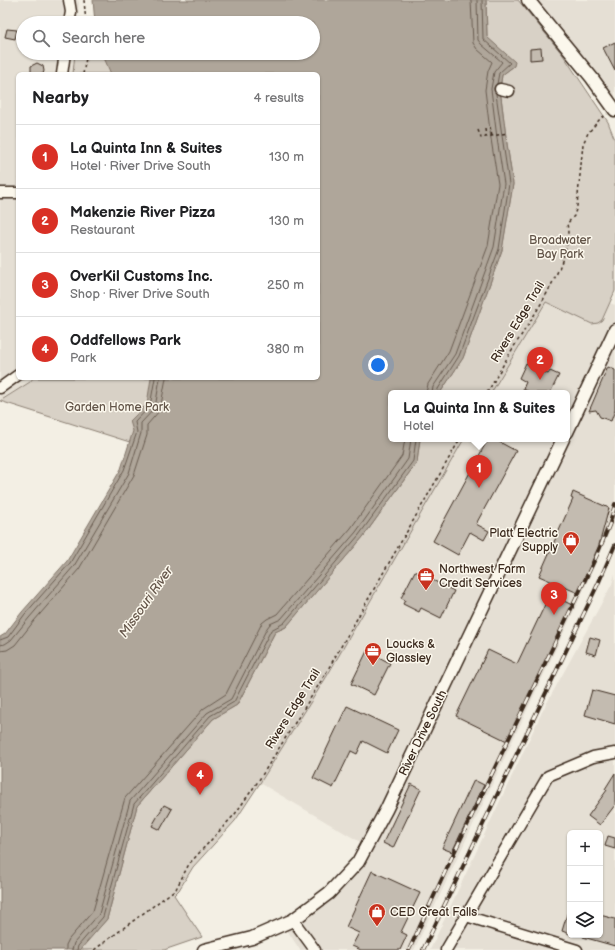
<!DOCTYPE html>
<html lang="en">
<head>
<meta charset="utf-8">
<style>
	body { margin:0; font-family:"Balsamiq Sans",sans-serif; background:#f6f6f6; color:#202124 }
	.controls { position:absolute; right:12px; bottom:12px; display:grid; overflow:hidden; border-radius:6px; box-shadow:0 1px 3px #0004 }
	.controls button { width:36px; height:36px; display:grid; place-items:center; padding:0; border:0; border-bottom:1px solid #e0e0e0; background:#fff; color:#202124; font:20px sans-serif }
	.you { position:absolute; left:378px; top:365px; width:14px; height:14px; margin:-10px; border:3px solid #fff; border-radius:50%; background:#1a73e8; box-shadow:0 0 0 6px #1a73e833 }
	.badge { display:grid; place-items:center; width:26px; height:26px; border-radius:50%; background:#d93025; color:#fff; font-size:13px; font-weight:700 }
	.pin { position:absolute; translate:-50% -33px; filter:drop-shadow(0 1px 2px #0008) }
	.pin::after { content:''; position:absolute; top:21px; width:14px; height:12px; background:inherit; clip-path:polygon(0 0,100% 0,50% 100%) }
	.popup { position:absolute; left:388px; top:390px; width:182px; height:52px; box-sizing:border-box; display:grid; place-content:center; border-radius:6px; background:#fff; filter:drop-shadow(0 1px 3px #0005); font-size:13px; white-space:nowrap; color:#757577 }
	.popup b { font-size:15px; color:#202124 }
	.popup::after { content:''; position:absolute; left:50%; top:100%; margin-left:-8px; border:8px solid transparent; border-top-color:#fff }
	.list { margin:0; padding:0; list-style:none }
	h2 { display:flex; justify-content:space-between; align-items:center; height:52px; margin:0; padding:0 16px; font-size:17px }
	h2 small { font-size:13px; font-weight:400; color:#757577 }
	.list li { display:grid; grid-template-columns:26px 1fr auto; gap:12px; align-items:center; box-sizing:border-box; height:64px; padding:0 16px; border-top:1px solid #e0e0e0 }
	.list b { display:block; font-size:15px; white-space:nowrap }
	.list p { margin:0; font-size:13px; white-space:nowrap; color:#757577 }
	.list em { font-size:13px; font-style:normal; color:#757577 }
	.icon { flex:none; width:22px; height:22px; fill:none; stroke:currentColor; stroke-width:2; stroke-linecap:round; stroke-linejoin:round }
	.map { position:relative; flex:none; width:615px; height:950px; overflow:hidden }
	.search { position:absolute; background:#fff; box-shadow:0 1px 3px #0004; left:16px; top:16px; width:304px; height:44px; display:flex; align-items:center; gap:10px; box-sizing:border-box; padding:0 14px; border-radius:22px; color:#757577; font-size:15px }
	.panel { position:absolute; background:#fff; box-shadow:0 1px 3px #0004; left:16px; top:72px; width:304px; height:308px; border-radius:6px }
	.map>svg:first-child { display:block }
	.built { fill:#e5dfd4; fill-rule:evenodd }
	.green { fill:#d8d1c6; stroke:#8a7e72 }
	.water { fill:#afa69a; stroke:#817468 }
	.lines { fill:none; stroke-linecap:round; stroke-linejoin:round }
	.shore { stroke:#695c50; stroke-width:1 }
	.building { fill:#c3bbb0; stroke:#3b2a1e }
	.minor-casing { stroke:#3b2a1e; stroke-width:13 }
	.major-casing { stroke:#3b2a1e; stroke-width:15 }
	.path { stroke:#3b2a1e; stroke-width:1.5; stroke-dasharray:3 3; stroke-linecap:butt }
	.minor { stroke:#fbf7ec; stroke-width:10 }
	.major { stroke:#fbf7ec; stroke-width:12 }
	.rail-casing { stroke:#3b2a1e; stroke-width:4 }
	.rail { stroke:#fbf7ec; stroke-width:2.5; stroke-dasharray:8; stroke-linecap:butt }
	.labels { text-anchor:middle; dominant-baseline:central; stroke-width:3; stroke-linejoin:round; paint-order:stroke }
	.park-label { font-size:12px; fill:#625448; stroke:#fbf7ec }
	.street-label { font-size:12px; fill:#3b2a1e; stroke:#fbf7ec }
	.poi-label { font-size:12px; fill:#3b2a1e; stroke:#fbf7ec; text-anchor:start }
	.water-label { font-size:13px; font-style:italic; fill:#645549; stroke:#fbf7ec }
</style>
</head>
<body>
<div class="map">
<svg width="615" height="950" viewBox="0 0 615 950">
	<rect width="100%" height="100%" fill="#f3efe4"/>
	<filter id="ink" filterUnits="userSpaceOnUse"><feTurbulence type="fractalNoise" baseFrequency=".025" numOctaves="2"/><feDisplacementMap in="SourceGraphic" scale="8" xChannelSelector="R" yChannelSelector="G"/><feConvolveMatrix kernelMatrix="1 2 1 2 8 2 1 2 1" color-interpolation-filters="sRGB"/></filter>
	<g filter="url(#ink)">
		<g class="built">
			<path d="M0,0h78l1,3 -1,20h-55v30h52l-1,21h-56v304h15l-3,4 -30,18z"/>
			<path d="M528,0h87v110z"/>
			<path d="M546,302l46,22 10,-4 8,-17 5,2v213l-34,78 -167,354h-114l-17,-26 46,-31 38,-47 -107,-63 67,-107 137,-237h103v-46h-76z"/>
			<path d="M615,574v376h-185l112,-238 70,-128zM570,833h30v102h-30z"/>
		</g>
		<g class="green">
			<path d="M486,0h32l45,55 45,67 7,18v151l-13,29 -4,3 -6,1 -46,-22 -55,91h-51l23,-35 39,-108 11,-66 -7,-47 -6,-48 2,-14 12,-9 -27,-29z"/>
			<path d="M75,53h36l9,21h-47z"/>
			<path d="M33,378h127l-24,66 -136,-43 30,-19z"/>
			<path d="M420,439h44l-137,237 -67,107 -25,38 -42,46 -14,23 -5,5 28,42 -38,13h-89l5,-1 27,-30 30,-113 76,-87 24,-14 38,-73 11,-5 77,-90 54,-75z"/>
		</g>
		<path class="water" d="M93,0h393l1,37 28,25 -1,4 -12,9 -2,14 6,48 7,47 -11,66 -39,108 -23,35h-49v46h29l-3,23 -54,75 -77,90 -11,5 -38,73 -24,14 -76,87 -30,113 -27,31h-80v-313l5,-3 17,-22 45,-51 54,-92 12,-38 -3,-10 17,-17 4,-26h167v-304h-207l-9,-21h211v-30h-218z"/>
		<g class="lines">
			<g class="shore">
				<path d="M482,0l1,39 27,24 -11,10 -2,11"/>
				<path d="M426,393l2,-9 21,-33 39,-105 10,-62 -7,-45 -6,-49 3,-19 4,-9 -15,-13 -4,-6 -2,-43"/>
				<path d="M432,393l1,-6 22,-33 39,-107 10,-63 -7,-46 -6,-49 3,-17 8,-10 -21,-18 -3,-4 -1,-40"/>
				<path d="M437,393l1,-4 21,-33 40,-107 10,-65 -13,-90"/>
				<path d="M0,640l8,-3 17,-23 45,-51 54,-93 13,-38 -2,-10 15,-16 5,-28"/>
				<path d="M0,645l5,-1 6,-4 18,-22 45,-52 55,-93 12,-40v-10l14,-15 5,-30"/>
				<path d="M0,651l7,-1 8,-5 19,-24 45,-52 55,-94 13,-40v-10l13,-15 6,-32"/>
				<path d="M66,950v-5l3,-6 24,-28 32,-113 78,-89 23,-15 36,-71 5,-4 10,-5 74,-86 51,-72 3,-17"/>
				<path d="M72,950l2,-7 25,-29 31,-113 77,-88 24,-14 36,-71 3,-4 11,-5 75,-87 52,-73 3,-20"/>
				<path d="M77,950l1,-4 25,-29 31,-113 76,-88 24,-14 37,-72 13,-7 75,-88 54,-74 3,-22"/>
			</g>
		</g>
		<g class="building">
			<path d="M7,29l10,1 -2,9 -10,-2z"/>
			<path d="M615,42v29l-12,-23z"/>
			<path d="M541,48l1,11 -12,1v-11z"/>
			<path d="M37,63l6,3 1,5 -1,3h-12v-8z"/>
			<path d="M526,363l22,11 2,-3 9,4 -9,18h-18l-9,-4 3,-7 -7,-4z"/>
			<path d="M608,367l7,3v40l-4,11 -11,-4 -4,-7 -7,1z"/>
			<path d="M488,439h6l22,12 -40,73 13,7 -5,9 -14,-8 -12,23 -25,-14z"/>
			<path d="M573,492l36,16 -10,37 -21,48 -39,-17 34,-77 -2,-1z"/>
			<path d="M415,571l39,20 -13,27 -20,-10 -2,4 -16,-8 2,-4 -4,-2z"/>
			<path d="M550,594l22,11 -65,136 -51,-25 32,-66 29,14z"/>
			<path d="M590,637l10,3 -4,15 -10,-3z"/>
			<path d="M367,651l23,12 -16,32 -23,-11z"/>
			<path d="M592,690l23,6v28l-30,-9z"/>
			<path d="M347,706l51,24 -11,23 -24,-12 -6,13 -6,-3 -18,37 -20,-10z"/>
			<path d="M615,773v32l-15,20 -12,-9 19,-26 -2,-1z"/>
			<path d="M474,780l10,5 -32,67 -10,-4z"/>
			<path d="M411,784l10,5 -28,59 -10,-5z"/>
			<path d="M164,805l8,4 -12,21 -8,-4z"/>
			<path d="M608,836l7,2v11l-10,-3z"/>
			<path d="M372,871l48,22 -19,39 6,3 -7,15h-39l-9,-4 7,-13 -13,-6z"/>
			<path d="M568,911l2,1v22l-8,-3z"/>
			<path d="M600,915l15,4v27l-32,-9v-2h17z"/>
		</g>
		<g class="lines">
			<defs>
				<g id="minor">
					<path d="M69,23l2,-11 -2,-12"/>
					<path d="M62,74l3,-21"/>
					<path d="M500,89l9,2"/>
					<path d="M0,193h18"/>
					<path d="M0,388l18,-13"/>
					<path d="M466,916l111,34"/>
					<path d="M293,920l22,30"/>
					<path d="M446,950l102,-174 45,-19 22,-4"/>
				</g>
				<g id="major">
					<path d="M528,0l64,78 23,32"/>
					<path d="M567,432l48,-102"/>
					<path d="M204,950l48,-12 41,-18 36,-27 29,-31 28,-52 177,-371"/>
				</g>
			</defs>
			<use href="#minor" class="minor-casing"/>
			<use href="#major" class="major-casing"/>
			<g class="path">
				<path d="M84,0l2,23"/>
				<path d="M83,74l4,-21"/>
				<path d="M490,127l2,9"/>
				<path d="M485,129l1,8"/>
				<path d="M478,130l3,8 27,-5"/>
				<path d="M487,393c9,-15 17,-30 26,-45 18,-28 62,-91 54,-124l7,-8 3,-10 6,-62 5,-11 12,-14 7,-5"/>
				<path d="M94,950l82,-61 13,-25 46,-50 24,-34 64,-102 137,-239"/>
			</g>
			<use href="#minor" class="minor"/>
			<use href="#major" class="major"/>
			<defs>
				<g id="rail">
					<path d="M409,950l43,-93 145,-302 13,-32 5,-19"/>
					<path d="M423,950l175,-366 17,-39"/>
				</g>
			</defs>
			<use href="#rail" class="rail-casing"/>
			<use href="#rail" class="rail"/>
		</g>
	</g>
	<defs>
		<symbol id="shop-pin" viewBox="-11 -11 22 30"><path d="M0 17L-7.5 6A9.5 9.5 0 1 1 7.5 6Z" fill="#c8321e" stroke="#fbf7ec"/><path d="M-5-2.5h2.3a2.7 3.5 0 0 1 5.4 0H5L5.5 6h-11ZM-1.5-2.5h3a1.5 2.3 0 0 0-3 0Z" fill="#fff"/></symbol>
		<symbol id="office-pin" viewBox="-11 -11 22 30"><path d="M0 17L-7.5 6A9.5 9.5 0 1 1 7.5 6Z" fill="#c8321e" stroke="#fbf7ec"/><path d="M-6-3h4V-5.5h4V-3h4V5H-6ZM-1-4.5V-3h2v-1.5ZM-6 0V1H6V0Z" fill="#fff"/></symbol>
	</defs>
	<g fill-rule="evenodd">
		<use href="#shop-pin" x="561" y="530" width="20" height="27"/>
		<use href="#office-pin" x="416" y="566" width="20" height="27"/>
		<use href="#office-pin" x="363" y="641" width="20" height="27"/>
		<use href="#shop-pin" x="367" y="902" width="20" height="27"/>
	</g>
	<g class="labels">
		<g class="park-label">
			<text x="560" y="240">Broadwater<tspan x="560" dy="14">Bay Park</tspan></text>
			<text x="117" y="407">Garden Home Park</text>
		</g>
		<g class="street-label">
			<text transform="translate(518 322) rotate(-59)">Rivers Edge Trail</text>
			<text transform="translate(293 709) rotate(-58)">Rivers Edge Trail</text>
			<text transform="translate(423 733) rotate(-64)">River Drive South</text>
		</g>
		<g class="poi-label">
			<text x="558" y="533" text-anchor="end">Platt Electric<tspan x="558" dy="14">Supply</tspan></text>
			<text x="439" y="569">Northwest Farm<tspan x="439" dy="14">Credit Services</tspan></text>
			<text x="386" y="644">Loucks &amp;<tspan x="386" dy="14">Glassley</tspan></text>
			<text x="390" y="912">CED Great Falls</text>
		</g>
		<g class="water-label">
			<text transform="translate(146 602) rotate(-55)">Missouri River</text>
		</g>
	</g>
</svg>
<div class="controls">
<button>+</button>
<button>−</button>
<button><svg class="icon" aria-label="layers" viewBox="0 0 24 24"><path d="M12 4l9 5-9 5-9-5zM3 14l9 5 9-5"/></svg></button>
</div>
<div class="you"></div>
<div class="pin badge" style="left:479px;top:488px">1</div>
<div class="popup"><b>La Quinta Inn &amp; Suites</b>Hotel</div>
<div class="pin badge" style="left:540px;top:380px">2</div>
<div class="pin badge" style="left:554px;top:615px">3</div>
<div class="pin badge" style="left:200px;top:795px">4</div>
<div class="search"><svg class="icon" aria-label="search" viewBox="0 0 24 24"><circle cx="10" cy="10" r="6"/><path d="M15 15l6 6"/></svg>Search here</div>
<section class="panel">
<h2>Nearby<small>4 results</small></h2>
<ul class="list">
<li><span class="badge">1</span><div><b>La Quinta Inn &amp; Suites</b><p>Hotel · River Drive South</p></div><em>130 m</em></li>
<li><span class="badge">2</span><div><b>Makenzie River Pizza</b><p>Restaurant</p></div><em>130 m</em></li>
<li><span class="badge">3</span><div><b>OverKil Customs Inc.</b><p>Shop · River Drive South</p></div><em>250 m</em></li>
<li><span class="badge">4</span><div><b>Oddfellows Park</b><p>Park</p></div><em>380 m</em></li>
</ul>
</section>
</div>
</body>
</html>
